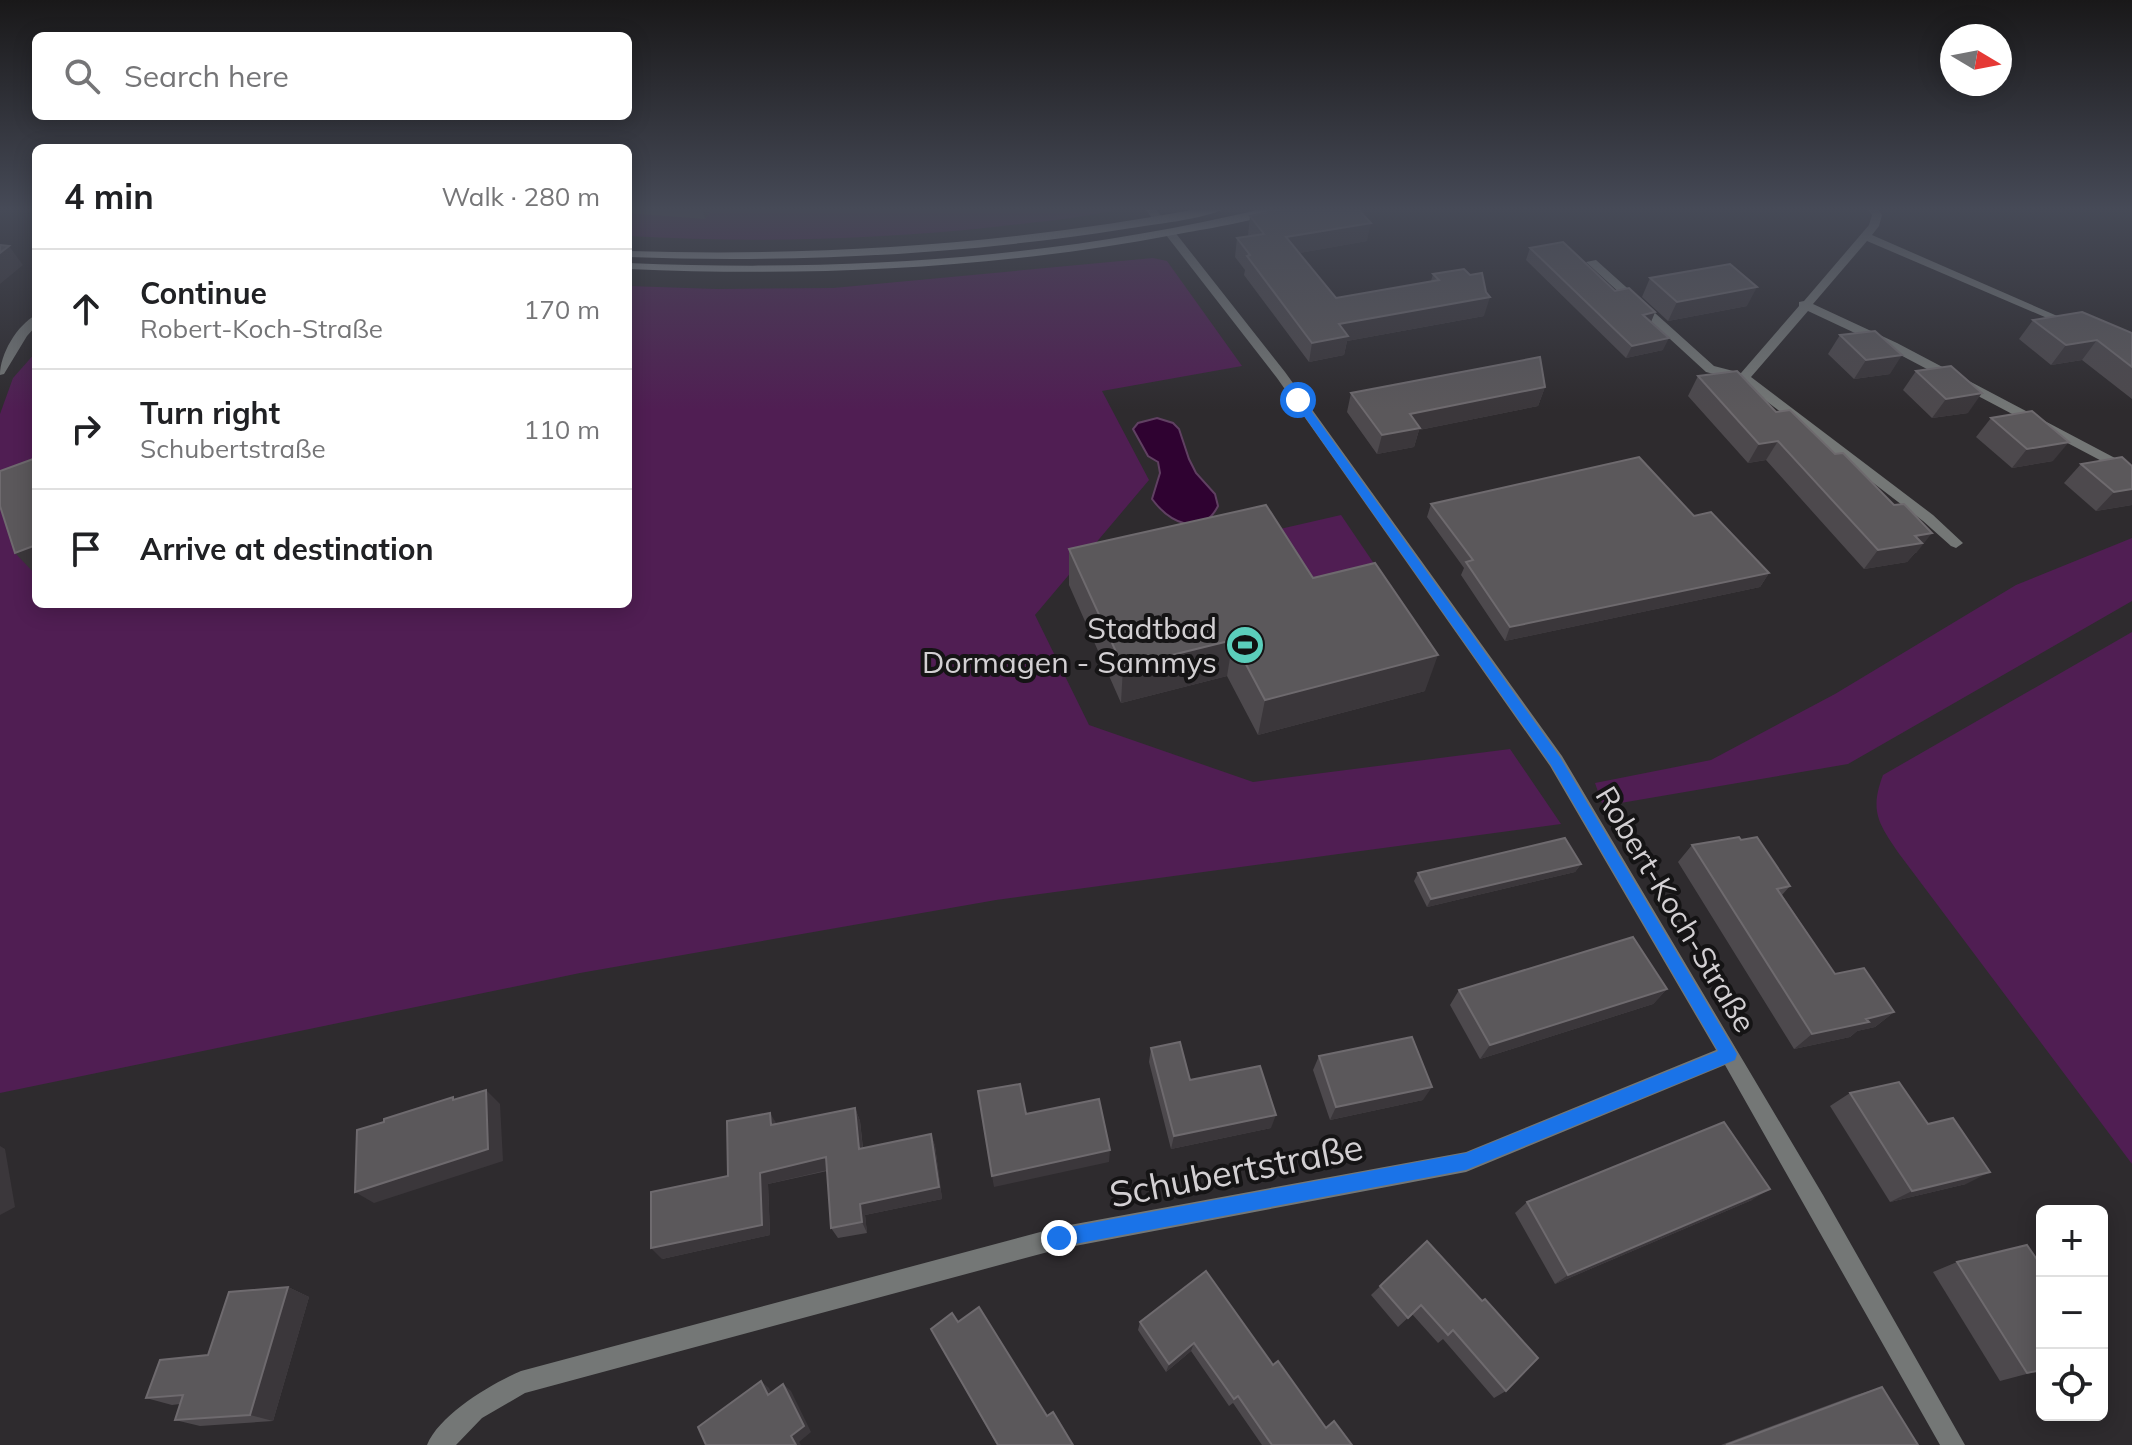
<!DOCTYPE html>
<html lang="en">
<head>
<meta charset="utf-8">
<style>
	body { margin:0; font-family:Mulish,sans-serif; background:#f2f2f2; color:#202124 }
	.controls { position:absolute; right:24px; bottom:24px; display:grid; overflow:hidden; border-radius:12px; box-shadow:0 4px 20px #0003 }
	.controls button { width:72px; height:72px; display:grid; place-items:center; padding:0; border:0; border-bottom:2px solid #e0e0e0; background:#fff; color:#202124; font:40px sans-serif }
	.compass { position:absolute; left:1940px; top:24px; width:72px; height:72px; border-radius:50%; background:#fff; box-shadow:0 4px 20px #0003; rotate:100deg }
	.stop { position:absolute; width:24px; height:24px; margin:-18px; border:6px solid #1a73e8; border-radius:50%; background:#fff }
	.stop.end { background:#1a73e8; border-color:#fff; box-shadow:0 2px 8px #0008 }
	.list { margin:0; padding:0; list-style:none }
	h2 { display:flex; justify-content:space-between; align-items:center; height:104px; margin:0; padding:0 32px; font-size:34px }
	h2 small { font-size:26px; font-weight:400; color:#757577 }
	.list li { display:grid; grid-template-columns:52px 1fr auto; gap:24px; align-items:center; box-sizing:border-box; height:120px; padding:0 32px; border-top:2px solid #e0e0e0 }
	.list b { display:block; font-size:30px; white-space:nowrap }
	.list p { margin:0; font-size:26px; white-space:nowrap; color:#757577 }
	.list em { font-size:26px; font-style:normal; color:#757577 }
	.icon { flex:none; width:44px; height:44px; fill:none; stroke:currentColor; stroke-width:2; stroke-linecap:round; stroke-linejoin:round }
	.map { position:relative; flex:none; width:2132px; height:1445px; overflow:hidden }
	.search { position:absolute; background:#fff; box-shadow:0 4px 20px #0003; left:32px; top:32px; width:600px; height:88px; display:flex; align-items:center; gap:20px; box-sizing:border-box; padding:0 28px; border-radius:12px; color:#757577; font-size:30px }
	.panel { position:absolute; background:#fff; box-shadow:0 4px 20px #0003; left:32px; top:144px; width:600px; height:464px; border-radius:12px }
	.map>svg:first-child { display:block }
	.green { fill:#501e53 }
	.water { fill:#2f0231; stroke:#604062; stroke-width:2 }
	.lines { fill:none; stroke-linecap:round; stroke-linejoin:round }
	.street { fill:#747776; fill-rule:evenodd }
	.secondary { fill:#9da1a0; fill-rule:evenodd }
	.wall { fill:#4d494d }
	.shaded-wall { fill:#3b373b }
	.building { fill:#5b585b; stroke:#6e6a6e; stroke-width:2 }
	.route { fill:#1a73e8 }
	.labels { text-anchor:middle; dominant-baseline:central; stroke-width:8; stroke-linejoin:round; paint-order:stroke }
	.poi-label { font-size:30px; fill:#d3d0d3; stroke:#151415; text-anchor:end }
	.street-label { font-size:30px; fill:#d3d0d3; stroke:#151415 }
	.near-street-label { font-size:36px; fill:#d3d0d3; stroke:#151415 }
</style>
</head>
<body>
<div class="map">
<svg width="2132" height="1445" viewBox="0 0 2132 1445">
	<rect width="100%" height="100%" fill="#2e2b2e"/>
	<g class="green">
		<path d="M628,208h493c-40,11 -85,14 -127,19 -122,13 -244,16 -366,9z"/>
		<path d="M1153,258l14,3 75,105 -140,25 47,89 -114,135 54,110 164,57 257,-33 51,75 -565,76 -416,73 -580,120v-679l13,-36 23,-26v252h592v-318l89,3 116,-1z"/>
		<path d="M1341,515l40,59 -62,15 -39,-60z"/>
		<path d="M2132,538v63l-284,163 -245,42 -8,-23 116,-23 124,-66 181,-109z"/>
		<path d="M2132,632v532l-232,-309c-21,-31 -31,-43 -17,-80z"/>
	</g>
	<path class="water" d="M1157,418l16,5 6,6 10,30 7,14 19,21 3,12c-17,33 -49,16 -66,-7l8,-26 -2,-11 -10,-6 -15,-27 5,-6z"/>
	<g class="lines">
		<g class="street">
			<path d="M1144,208h11l10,13 -9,2z"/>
			<path d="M1867,208h10l5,7 -3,11 -7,9 206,90 -6,4 -4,-2 -201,-86 -54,63 84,39 235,124v10l-243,-128 -81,-38 -57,66 182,138 30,28 -7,5 -5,-2 -28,-25 -183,-140 -34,-9 -120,-110 10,-2 118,106 27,7 58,-67v-4l5,-1 65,-76 3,-10z"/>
			<path d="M1166,231h8l111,141 277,384 261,439 142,250h-25l-215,-380 -259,107 -407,77 -534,144 -43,25 -26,27h-29c13,-31 64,-61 94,-74l538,-144 407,-75 250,-102 -166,-284 -273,-388 -111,-143z"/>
			<path d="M36,315v11l-9,10 -23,38 -4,1c0,-21 17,-50 36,-60z"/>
		</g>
		<g class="secondary">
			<path d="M1203,208h22c-17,11 -77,17 -100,21 -165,26 -330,34 -497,28v-6c194,6 384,-7 575,-43z"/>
			<path d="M1266,208h19c-19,12 -86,22 -112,27 -180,34 -361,42 -545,34v-6c220,9 423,-4 638,-55z"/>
		</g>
	</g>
	<g class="wall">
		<path d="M628,208h84l-7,11 -77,-6z"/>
		<path d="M1250,216l117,25 -68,12 37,45 95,-17 2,-7 51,42 -137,25 -3,14 -35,7 -65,-87 1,-5 -10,-13 2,-19 12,-2 -1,-1z"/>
		<path d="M1530,248l125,64 -4,10 12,28 -37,8 -100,-98z"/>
		<path d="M1650,278l97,28 -79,15 -26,-24z"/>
		<path d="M2033,320l99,13v66l-50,-39 -31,5 -32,-26z"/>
		<path d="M1840,335l50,39 -36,5 -26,-25z"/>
		<path d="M1916,371l52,42 -36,5 -29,-28z"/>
		<path d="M1698,376l78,36 141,140 -2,1 -8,9 -43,7 -98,-109 -18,3 -60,-67z"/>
		<path d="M1545,387l-7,19 -119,24 -5,17 -37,7 -30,-42 4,-19z"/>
		<path d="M1991,418l62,43 -41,7 -36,-31z"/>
		<path d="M2081,464l51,41 -36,6 -32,-28z"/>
		<path d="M1431,504l263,12 75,57 -9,14 -255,54 -44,-66 3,-7 -37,-51z"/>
		<path d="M1069,549l244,29 112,113 -167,44 -31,-59 -106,27 -52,-118z"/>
		<path d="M1741,840l49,46 -8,9 53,79 59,38 -19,15 -18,4 -7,6 -56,12 -116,-187 14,-17z"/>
		<path d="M1581,864l-6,8 -148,35 -13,-26 4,-8z"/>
		<path d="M1667,989l-14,15 -173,55 -30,-54 9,-15z"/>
		<path d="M1151,1048l39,32 81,48 -100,21 -22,-87z"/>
		<path d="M1319,1056l104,44 -93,20 -17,-50z"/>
		<path d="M1850,1093l116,91 -76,18 -60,-96z"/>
		<path d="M855,1108l5,13 3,27 68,-14 4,12 7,53 -77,16 2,18 -29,5 -7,-10 -4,-57 -59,13 2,51 -108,24 66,-83 48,-52z"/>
		<path d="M1752,1200l-197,84 -40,-71 12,-11z"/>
		<path d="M1427,1241l79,150 -12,7 -51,-59 -5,4 -26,-29 -14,13 -27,-32z"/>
		<path d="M1957,1262l85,108 -42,11 -67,-109z"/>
		<path d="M288,1287l21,10 -36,124 -73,5 -25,-6 5,-16 -8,1 -26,-7 62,-43z"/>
		<path d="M958,1322l89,94 26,29h-76l-66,-116z"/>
		<path d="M1140,1322l133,43 53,62 8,-6 18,24h-90l-29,-42 -4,3 -38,-55 -25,21 -28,-42z"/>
		<path d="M1882,1387l36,58h-197l132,-49z"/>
	</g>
	<g class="shaded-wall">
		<path d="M702,208h10l-7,11z"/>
		<path d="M1371,223l-4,18 -84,15 3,-19z"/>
		<path d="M9,246l14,19 -23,19v-31z"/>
		<path d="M1757,287l-10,19 -79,15 9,-19z"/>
		<path d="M1490,297l-6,19 -137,25 -3,14 -35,7 3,-19 27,-19z"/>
		<path d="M1655,312l-5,12 -7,-9z"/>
		<path d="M1669,338l-6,12 -37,8 6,-12z"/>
		<path d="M2097,340l-15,20 -31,5 15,-20z"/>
		<path d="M1902,355l-12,19 -36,5 12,-19z"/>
		<path d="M1545,387l-7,19 -119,24 -5,17 -37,7 5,-19 28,-21z"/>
		<path d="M1982,393l-14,20 -36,5 14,-19z"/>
		<path d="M1778,441l-12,19 -18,3 11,-19z"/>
		<path d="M2069,442l-16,19 -41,7 15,-19z"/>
		<path d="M2132,489v16l-36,6 18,-19z"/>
		<path d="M1932,533l-15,19 -2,1 -8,9 -43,7 14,-19 37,-14z"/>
		<path d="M36,545v30l-21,-22z"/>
		<path d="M1769,573l-9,14 -255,54 5,-14z"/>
		<path d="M1233,640l-6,36 -106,27 2,-36z"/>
		<path d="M1438,655l-13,36 -167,44 7,-35z"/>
		<path d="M1581,864l-6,8 -148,35 4,-8z"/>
		<path d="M1667,989l-14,15 -173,55 10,-14z"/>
		<path d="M1894,1012l-19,15 -18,4 -7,6 -56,12 18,-15 54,-15z"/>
		<path d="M1432,1087l-9,13 -93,20 6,-13z"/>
		<path d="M486,1090l14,14 3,57 -129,42 -19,-11z"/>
		<path d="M855,1108l5,13 4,40 -5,-12z"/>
		<path d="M770,1113l8,13 -7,-1z"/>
		<path d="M1276,1115l-5,13 -100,21 3,-13z"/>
		<path d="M931,1134l4,12 7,53 -77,16 2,18 -5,-11 -2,-18z"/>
		<path d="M0,1146l5,3 10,58 -15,8z"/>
		<path d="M1110,1150l-1,12 -115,25 -2,-11z"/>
		<path d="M826,1157l6,12 -64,15 2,51 -108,24 -11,-11 109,-75z"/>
		<path d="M1990,1172l-24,12 -76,18 22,-11z"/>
		<path d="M1770,1189l-18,11 -197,84 13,-9z"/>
		<path d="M288,1287l21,10 -36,124 -23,-6z"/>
		<path d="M1194,1343l-3,8 -25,21 3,-8z"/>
		<path d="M761,1381l8,7 7,14 -8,-7z"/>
		<path d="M783,1384l8,7 20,41 -12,10 2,3h-5l-5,-9z"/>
	</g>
	<g class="building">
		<path d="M1288,208h69l14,15 -85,14 50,61 103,-18 -6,-6 31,-5 6,6 12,-2 4,19 4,5 -151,27 9,12 -36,7 -65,-87 3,-1 -13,-17 27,-4 -14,-18z"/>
		<path d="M1563,242l52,49 14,-3 26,24 -12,3 26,23 -37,8 -102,-98z"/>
		<path d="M0,245l9,1 -9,7z"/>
		<path d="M1730,264l27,23 -80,15 -27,-24z"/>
		<path d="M2082,312l50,21v34l-35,-27 -31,5 -33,-25z"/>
		<path d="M1875,331l27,24 -36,5 -26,-25z"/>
		<path d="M1540,357l5,30 -135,27 10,14 -38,7 -31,-42z"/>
		<path d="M1951,366l31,27 -36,6 -30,-28z"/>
		<path d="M1737,371l39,41 14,-2 45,44 8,-1 51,52 10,-1 28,29 -17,3 7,7 -44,7 -100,-109 -19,3 -61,-68z"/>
		<path d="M2032,411l37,31 -42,7 -36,-31z"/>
		<path d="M1639,457l55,59 17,-4 58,61 -259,54 -44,-65 7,-2 -42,-56z"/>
		<path d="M2122,457l10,9v23l-18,3 -33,-28z"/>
		<path d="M36,458v87l-21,8 -15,-47v-35z"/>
		<path d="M1266,505l47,73 62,-15 63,92 -173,45 -32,-60 -110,27 -54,-118z"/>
		<path d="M1739,837l2,3 16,-3 33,49 -13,3 58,85 29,-6 30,44 -28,7 3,3 -57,12 -120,-189z"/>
		<path d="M1565,838l16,26 -150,35 -13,-26z"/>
		<path d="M1633,937l34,52 -177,56 -31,-55z"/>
		<path d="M1412,1037l20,50 -96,20 -17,-51z"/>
		<path d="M1180,1042l10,38 70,-14 16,49 -102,21 -23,-88z"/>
		<path d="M1899,1082l29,42 25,-6 37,54 -78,19 -62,-98z"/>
		<path d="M1020,1084l6,30 73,-15 11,51 -118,26 -14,-85z"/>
		<path d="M486,1090l2,59 -133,43 2,-62 27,-8v-3l69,-22v3z"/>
		<path d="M855,1108l4,41 72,-15 8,53 -79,17 2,18 -31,6 -5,-71 -66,16 2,52 -111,23v-56l77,-16 -1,-55 43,-8 1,12z"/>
		<path d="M1724,1122l46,67 -202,86 -41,-73z"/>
		<path d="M1427,1241l55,60 3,-2 53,59 -32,33 -53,-61 -5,5 -27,-30 -13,13 -28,-32z"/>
		<path d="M2027,1245l15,22v103l-15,3 -70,-111z"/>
		<path d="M1206,1271l67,94 5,-4 48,67 8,-7 18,24h-80l-34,-49 -4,3 -40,-56 -25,21 -29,-42z"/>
		<path d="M288,1287l-38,128 -75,5 8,-25 -37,3 14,-38 48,-5 21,-63z"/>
		<path d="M979,1307l68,109 6,-4 20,33h-75l-67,-116 21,-16 6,9z"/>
		<path d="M761,1381l7,14 15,-11 21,42 -13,10 5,9h-90l-8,-18z"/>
		<path d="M1882,1387l36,58h-192z"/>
	</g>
	<linearGradient id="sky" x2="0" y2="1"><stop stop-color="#191819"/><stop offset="0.51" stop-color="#464a57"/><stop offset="1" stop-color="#464a57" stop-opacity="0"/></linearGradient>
	<rect width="2132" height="410" fill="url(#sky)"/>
	<path class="route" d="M1295,398h7l258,359 177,297 -2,6 -269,110 -407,77 -6,-3 -3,-6 3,-6 6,-3 407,-76 252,-102 -167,-286 -256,-362z"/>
	<defs>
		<symbol id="stadium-disc" viewBox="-11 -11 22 22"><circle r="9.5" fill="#5bcebb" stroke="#151415"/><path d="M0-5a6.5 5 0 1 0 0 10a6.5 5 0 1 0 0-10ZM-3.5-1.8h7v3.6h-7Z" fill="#111"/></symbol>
	</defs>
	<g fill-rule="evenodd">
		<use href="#stadium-disc" x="1223" y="623" width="44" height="44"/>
	</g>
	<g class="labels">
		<g class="poi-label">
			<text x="1217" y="628">Stadtbad<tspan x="1217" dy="34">Dormagen - Sammys</tspan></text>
		</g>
		<g class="street-label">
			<text transform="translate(1676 909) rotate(59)">Robert-Koch-Straße</text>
		</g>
		<g class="near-street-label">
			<text transform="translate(1236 1170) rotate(-11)">Schubertstraße</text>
		</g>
	</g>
</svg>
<div class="controls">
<button>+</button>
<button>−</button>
<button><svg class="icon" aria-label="locate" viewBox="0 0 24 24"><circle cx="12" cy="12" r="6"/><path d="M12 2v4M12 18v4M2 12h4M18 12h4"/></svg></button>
</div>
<svg class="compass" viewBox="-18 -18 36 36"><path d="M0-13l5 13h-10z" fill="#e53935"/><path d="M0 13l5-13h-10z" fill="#757577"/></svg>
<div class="stop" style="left:1298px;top:400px"></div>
<div class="stop end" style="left:1059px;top:1238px"></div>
<div class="search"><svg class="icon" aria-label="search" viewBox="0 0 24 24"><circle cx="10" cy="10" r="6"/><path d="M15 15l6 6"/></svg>Search here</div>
<section class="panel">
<h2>4 min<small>Walk · 280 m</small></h2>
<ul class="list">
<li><svg class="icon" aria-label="ahead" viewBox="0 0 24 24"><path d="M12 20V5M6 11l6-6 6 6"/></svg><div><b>Continue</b><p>Robert-Koch-Straße</p></div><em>170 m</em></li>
<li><svg class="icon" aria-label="right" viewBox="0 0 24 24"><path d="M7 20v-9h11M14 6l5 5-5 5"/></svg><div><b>Turn right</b><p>Schubertstraße</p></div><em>110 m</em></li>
<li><svg class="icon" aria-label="arrive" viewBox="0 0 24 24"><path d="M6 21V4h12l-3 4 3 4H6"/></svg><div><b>Arrive at destination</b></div></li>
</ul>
</section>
</div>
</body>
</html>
